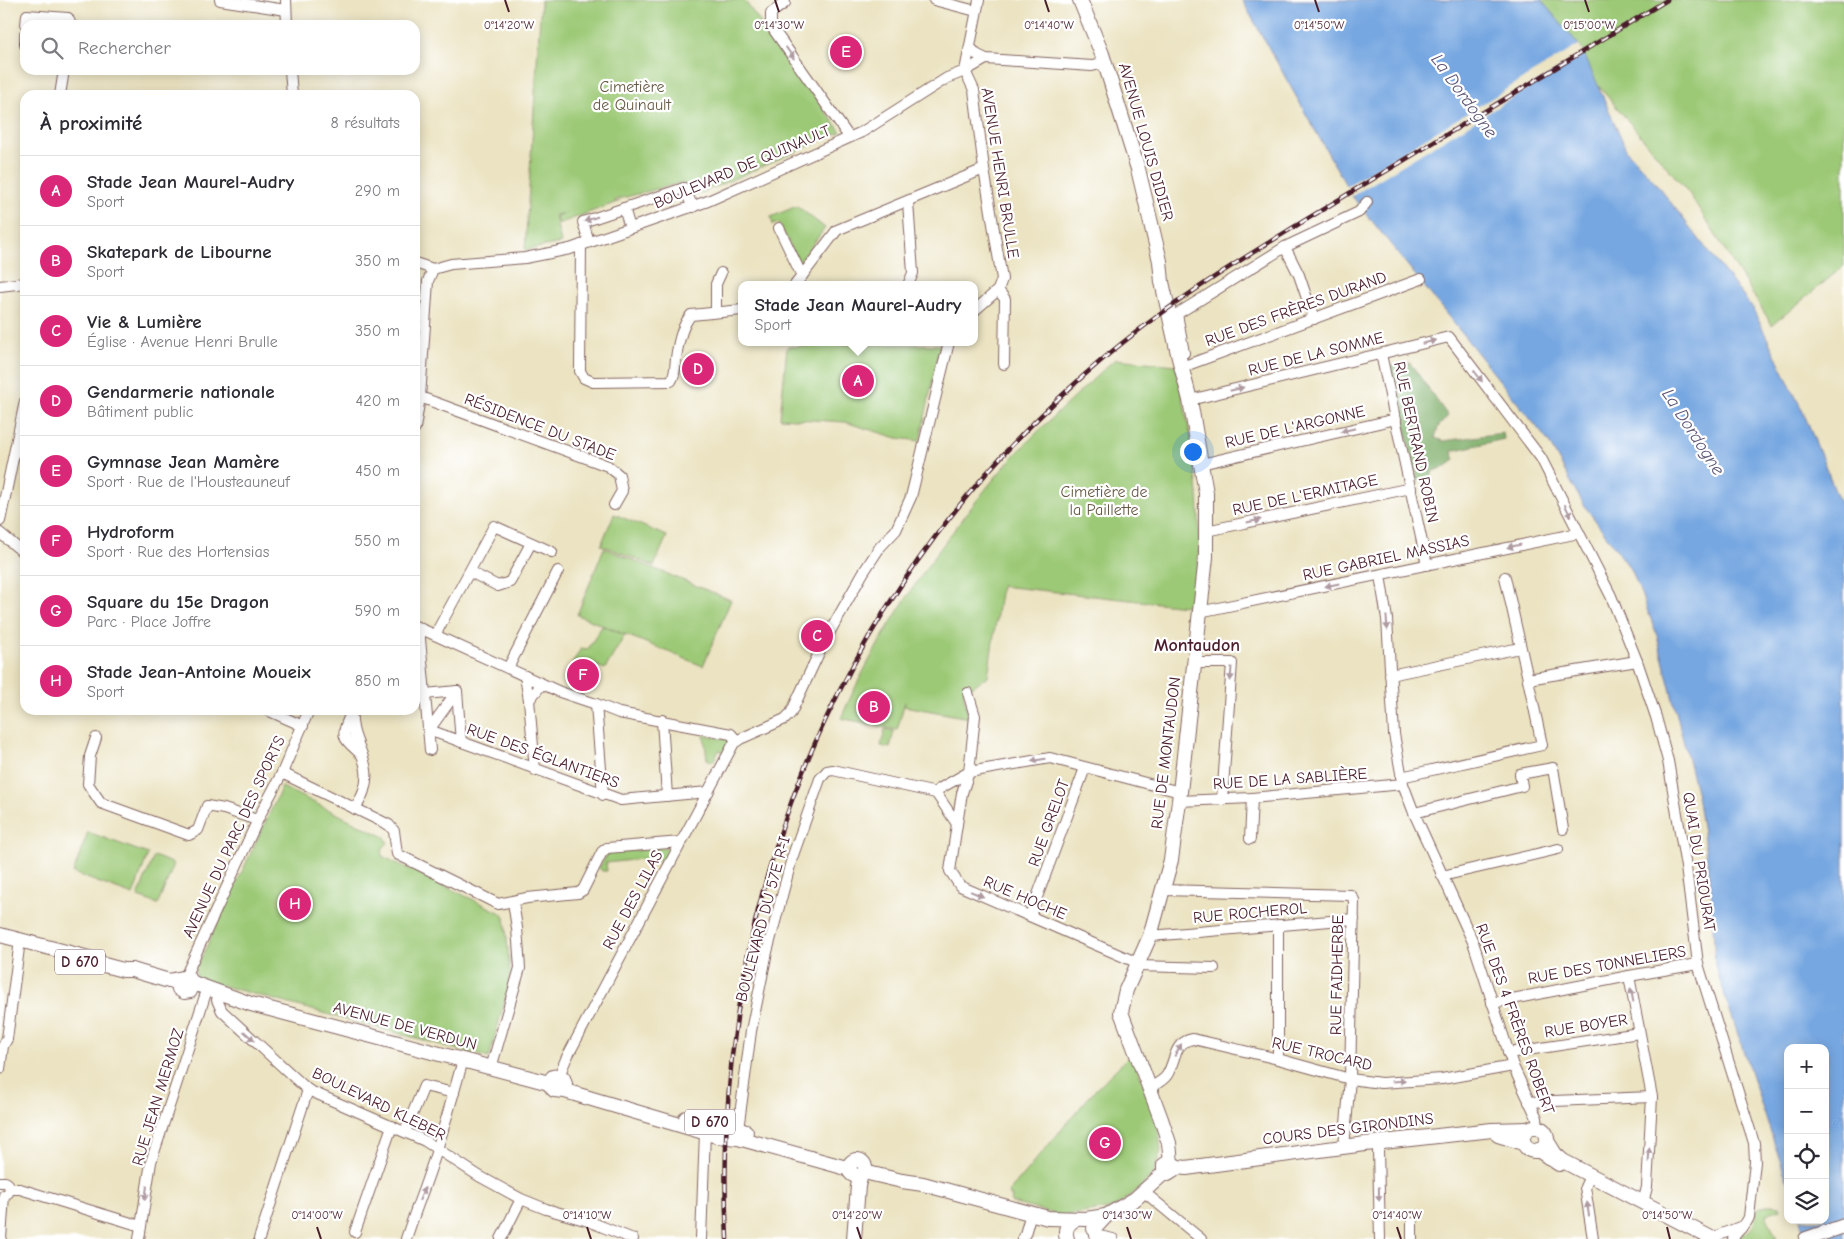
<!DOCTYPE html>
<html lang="fr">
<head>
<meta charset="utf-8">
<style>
	body { margin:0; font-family:"Comic Neue",sans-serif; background:#f7f7f7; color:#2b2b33 }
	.controls { position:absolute; right:15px; bottom:15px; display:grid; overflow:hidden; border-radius:10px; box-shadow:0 2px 12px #0003 }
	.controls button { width:45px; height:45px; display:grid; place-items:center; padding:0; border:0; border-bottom:1px solid #e1e1e2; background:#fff; color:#2b2b33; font:25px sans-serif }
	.you { position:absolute; left:1192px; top:451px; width:18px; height:18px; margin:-12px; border:4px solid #fff; border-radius:50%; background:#1a73e8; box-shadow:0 0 0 8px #1a73e833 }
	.badge { display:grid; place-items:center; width:32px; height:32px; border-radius:50%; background:#db2777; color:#fff; font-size:16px; font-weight:700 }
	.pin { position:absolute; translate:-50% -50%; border:2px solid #fff; box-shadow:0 1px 5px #0006 }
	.popup { position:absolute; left:738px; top:281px; width:240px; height:65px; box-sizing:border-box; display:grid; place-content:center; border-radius:10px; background:#fff; filter:drop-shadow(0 1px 4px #0005); font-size:16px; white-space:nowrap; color:#7c7c81 }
	.popup b { font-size:19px; color:#2b2b33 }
	.popup::after { content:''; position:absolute; left:50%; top:100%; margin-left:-10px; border:10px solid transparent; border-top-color:#fff }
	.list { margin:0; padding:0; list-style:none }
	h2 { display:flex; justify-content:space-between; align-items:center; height:65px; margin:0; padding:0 20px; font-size:21px }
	h2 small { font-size:16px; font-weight:400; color:#7c7c81 }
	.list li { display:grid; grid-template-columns:32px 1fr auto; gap:15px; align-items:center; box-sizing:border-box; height:70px; padding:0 20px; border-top:1px solid #e1e1e2 }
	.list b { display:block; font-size:19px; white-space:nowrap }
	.list p { margin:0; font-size:16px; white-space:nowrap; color:#7c7c81 }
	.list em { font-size:16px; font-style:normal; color:#7c7c81 }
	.icon { flex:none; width:28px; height:28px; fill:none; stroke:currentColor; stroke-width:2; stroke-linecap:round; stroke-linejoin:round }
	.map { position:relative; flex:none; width:1844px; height:1239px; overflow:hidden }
	.search { position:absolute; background:#fff; box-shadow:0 2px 12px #0003; left:20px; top:20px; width:400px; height:55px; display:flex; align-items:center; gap:12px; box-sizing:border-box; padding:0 18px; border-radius:15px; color:#7c7c81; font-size:19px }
	.panel { position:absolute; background:#fff; box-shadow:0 2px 12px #0003; left:20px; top:90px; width:400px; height:625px; border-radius:15px }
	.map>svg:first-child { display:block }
	.green { fill:#9cc976; stroke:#737450 }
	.forest { fill:#7dad67; stroke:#646649 }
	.water { fill:#77a7e1; stroke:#606386 }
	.pier { fill:#ebe3c1 }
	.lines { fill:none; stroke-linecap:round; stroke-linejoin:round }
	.minor-casing { stroke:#826460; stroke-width:12 }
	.major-casing { stroke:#826460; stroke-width:16 }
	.minor { stroke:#fff; stroke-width:10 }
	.major { stroke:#fff; stroke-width:14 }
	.rail-casing { stroke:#4a1f2b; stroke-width:4.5 }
	.rail { stroke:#fff; stroke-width:2.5; stroke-dasharray:8; stroke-linecap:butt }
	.oneway { fill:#ae9aa0 }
	.ticks { fill:none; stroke:#4a1f2b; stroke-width:2 }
	.labels { text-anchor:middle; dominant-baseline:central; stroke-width:4.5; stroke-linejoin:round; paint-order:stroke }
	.shield { fill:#fff; stroke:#80626b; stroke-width:1 }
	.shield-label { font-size:15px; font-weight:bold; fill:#4a1f2b }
	.park-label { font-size:16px; fill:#675a45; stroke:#fff }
	.street-label { font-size:16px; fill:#4a1f2b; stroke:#fff }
	.water-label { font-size:18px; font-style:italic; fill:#5c5574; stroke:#fff }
	.neighbourhood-label { font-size:18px; font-weight:bold; fill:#4a1f2b; stroke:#fff }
	.ticks-label { font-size:12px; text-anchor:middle; fill:#4a1f2b; stroke:#fff; stroke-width:4.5; stroke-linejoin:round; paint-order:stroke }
</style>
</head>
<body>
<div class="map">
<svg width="1844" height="1239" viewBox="0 0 1844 1239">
	<rect width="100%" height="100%" fill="#fff"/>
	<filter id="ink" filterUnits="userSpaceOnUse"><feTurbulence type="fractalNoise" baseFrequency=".02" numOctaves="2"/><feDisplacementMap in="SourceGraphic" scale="10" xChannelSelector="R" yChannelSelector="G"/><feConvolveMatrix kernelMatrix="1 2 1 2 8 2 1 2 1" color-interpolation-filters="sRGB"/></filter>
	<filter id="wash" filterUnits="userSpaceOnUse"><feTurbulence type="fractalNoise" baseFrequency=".0096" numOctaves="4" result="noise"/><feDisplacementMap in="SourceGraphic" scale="20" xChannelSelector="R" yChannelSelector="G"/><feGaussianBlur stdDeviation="1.12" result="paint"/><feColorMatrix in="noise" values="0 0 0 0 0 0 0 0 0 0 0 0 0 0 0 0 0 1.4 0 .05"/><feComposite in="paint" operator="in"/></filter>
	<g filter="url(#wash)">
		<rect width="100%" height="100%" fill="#ebe3c1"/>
		<g class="green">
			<path d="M541,0h203l97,132 -149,65 -9,-14h-3l-65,17 1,2 4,-1 -62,23 -2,-8 10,-3 -11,2 6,28 -36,7z"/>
			<path d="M1526,0h318v266l-72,59 -83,-132z"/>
			<path d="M797,206l28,22 -26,35 -20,-40 -6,2 -2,-8z"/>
			<path d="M843,344l97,1 -20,96 -23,-3 -52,-16 -65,-4 7,-71z"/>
			<path d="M1115,359l61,6 18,88 -1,10 2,4c7,47 4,93 0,140l-194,-21 -13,90 -25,17 6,25 -65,-12 1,-4 -8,28 -56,-12c32,-72 72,-135 120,-197 16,-21 32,-42 50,-62 33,-35 69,-67 104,-100z"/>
			<path d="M614,514l53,22 -13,30 -53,-21z"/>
			<path d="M604,548l127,52 -28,66 -126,-51z"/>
			<path d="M602,626l23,9 -20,34 -25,-9 -6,17 -8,-2 15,-27 7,1z"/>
			<path d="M885,729l9,2 -4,17 -9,-2z"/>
			<path d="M704,735l22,4 3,2 -6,11 -4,-2 -6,12 -6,-3z"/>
			<path d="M282,787l103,50 3,6 -5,5 -1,8 117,56 6,5 5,55 -2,18 -19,68 -291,-79 -3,-8z"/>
			<path d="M88,832l60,22 -15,41 -60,-22z"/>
			<path d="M666,847l3,5 -6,14 -3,1 -1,-10 -53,6 1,8h-5l-3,-3 9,-15z"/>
			<path d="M154,856l20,8 -16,40 -20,-7z"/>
			<path d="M1132,1053l26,71 3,27 -8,23 -13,14 -26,20 -50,8 -53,-13 1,-7h-2l-1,-4 85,-101z"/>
			<path d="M1771,1205l9,1 1,3 -15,5 11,25h-37l1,-4c13,-6 14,-10 14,-24l3,-3z"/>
		</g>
		<path class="forest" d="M1410,363l38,53 -10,11 -3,11 8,3 60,-8 1,6 -52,12 3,9 -10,7 -12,4 -4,11 -11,-1 -29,-114z"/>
		<path class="water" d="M1242,0h299l38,45 5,9 43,97 28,31 98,127 51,105 40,98v727h-38l-6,-19h25v-172h-37v136l-73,-218 -4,-81 -14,-90 -41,-163 -24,-61 -50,-69 -34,-61 -196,-245z"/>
		<path class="pier" d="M1579,45l5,9 -232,142 -7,-9z"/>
	</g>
	<g filter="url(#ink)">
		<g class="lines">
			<defs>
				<g id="minor">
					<path d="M220,0l66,10"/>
					<path d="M286,0l1,25"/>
					<path d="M783,0l2,3 -14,10v13l78,111"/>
					<path d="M934,0l42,11"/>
					<path d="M26,25l1,-10 41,3 3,7"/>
					<path d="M25,34v11"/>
					<path d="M970,47l6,7 10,5 106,7 13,-3"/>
					<path d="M290,70l2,25"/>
					<path d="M60,95l4,-25"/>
					<path d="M908,202l5,71 -5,12"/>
					<path d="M624,208l6,20"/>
					<path d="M779,228l23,48"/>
					<path d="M589,242l-6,-20 101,-34 9,19"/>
					<path d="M581,245l-1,126 4,7 9,4 78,-1c5,-7 4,-15 5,-23 2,-14 6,-33 15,-43l51,-5"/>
					<path d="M1285,247l14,28 15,44"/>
					<path d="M415,263l18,6"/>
					<path d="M433,269l18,-5 74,-6 45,-9 138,-48 154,-69 85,-54 18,-7 21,-12"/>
					<path d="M795,285l42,-55 147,-61"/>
					<path d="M0,286l25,-3"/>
					<path d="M998,290l7,9 -1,65"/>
					<path d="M974,311l24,-21 4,-11 -18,-110 -10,-79 -9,-19 14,-71"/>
					<path d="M716,312v-28l5,-11"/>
					<path d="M1184,353l-7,-39 108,-67 74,-35 8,-10"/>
					<path d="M1381,354l46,211"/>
					<path d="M1182,367l239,-88"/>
					<path d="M420,397l188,69 11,9 3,16 -8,14"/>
					<path d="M1190,400l259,-63 92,121 70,138 26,65 19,56 12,44 18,106 12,97 56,179 1,19 -6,55c-4,11 -12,12 -16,22"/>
					<path d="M415,428l5,-31 8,-116 5,-12"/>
					<path d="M1201,464l195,-45"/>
					<path d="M0,521l25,-120"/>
					<path d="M1206,531l205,-43"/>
					<path d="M0,533l25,21"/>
					<path d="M470,572l28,14 12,-4 21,-39"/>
					<path d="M1380,575l7,44 7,115 9,50 11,29 59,129 40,124 24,52 1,9"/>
					<path d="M1505,577l23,102"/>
					<path d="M1199,612l380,-79"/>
					<path d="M415,626l145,66 36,12 23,9 112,21 6,7"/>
					<path d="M419,628l11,122"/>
					<path d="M435,635l59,-109 58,26"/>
					<path d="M1195,663h37l-10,137"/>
					<path d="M508,668l50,-97"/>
					<path d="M1390,675l130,-27"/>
					<path d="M525,676l4,24 13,-16"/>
					<path d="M457,691l-28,39 192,70 87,-8"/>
					<path d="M968,693l7,23 -6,56 -7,21 -5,31 -21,-31 3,-4 30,-17 81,-14 130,34"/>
					<path d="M425,694l32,-3 4,51"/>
					<path d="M529,700l6,70"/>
					<path d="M596,704l7,91"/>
					<path d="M267,710l36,16"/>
					<path d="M352,710c-4,38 32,54 3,99"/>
					<path d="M351,713c-11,25 -9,24 11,42"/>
					<path d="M662,720l5,76"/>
					<path d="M96,738l-6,18 -2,28 13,19 88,32 9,-5 9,-24 17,3 33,11"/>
					<path d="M282,773l107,52 5,6 3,23 101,50 29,-6 51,-5 5,-3 19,-38 5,-4 74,-6"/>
					<path d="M1401,777l141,-32 -14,-66 109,-18"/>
					<path d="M1179,801l73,-3 151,-14"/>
					<path d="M1414,813l108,-27 -2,-12 33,-6 10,61"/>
					<path d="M957,824l-7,47 10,15 178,77"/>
					<path d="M1250,839l2,-41"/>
					<path d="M1442,876l116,-27"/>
					<path d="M1163,890l188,5 3,5 -4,179 -6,68"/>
					<path d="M1030,916l55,-148"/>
					<path d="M1150,936l204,-17"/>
					<path d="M1137,966l77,2"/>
					<path d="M1629,976l23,121 -5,90 -4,16"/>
					<path d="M185,977l76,-164 21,-40 27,-63"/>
					<path d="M217,1000l5,11 86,79 117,51 54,35 42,23 25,10 42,12 45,18"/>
					<path d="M1492,1003l137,-27 69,-12"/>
					<path d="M1508,1053l131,-20"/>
					<path d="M1278,1059v-134"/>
					<path d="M491,1068l29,-100 -3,-40 -4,-26"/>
					<path d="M0,1069l3,-23 4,-7 12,-91"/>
					<path d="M559,1076l7,-17 168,-316 6,-4 45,-20 6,-6 33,-71 39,-69 17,-26 16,-17 15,-33 38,-155"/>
					<path d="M1151,1087c5,-3 12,-6 16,-12 9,-14 6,-33 26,-36l85,20 72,20 31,4 61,-4 71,-13"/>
					<path d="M1529,1102l123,-5"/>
					<path d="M738,1130l13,-99 16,-79 25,-94 28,-79 7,-8 6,-1 103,23"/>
					<path d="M405,1132l19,-46 30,7"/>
					<path d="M1378,1149l2,90"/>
					<path d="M1590,1176l-5,11 8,52"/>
					<path d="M0,1182h5c5,2 6,7 3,11"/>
					<path d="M10,1189h10l121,37"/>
					<path d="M1143,1191l58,48"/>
					<path d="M1412,1223v16"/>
					<path d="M355,1232l37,-106"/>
					<path d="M1095,1235l18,4"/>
					<path d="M1711,1238l29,-11"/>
					<path d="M1,1239l3,-44"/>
					<path d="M139,1239l12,-77 54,-166"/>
					<path d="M259,1239l49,-149"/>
					<path d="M406,1239c9,-28 20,-55 29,-83 10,-32 19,-64 28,-96"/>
					<path d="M501,1239l20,-40"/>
					<path d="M701,1239l4,-107"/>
					<path d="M1022,1239l3,-5 6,-21"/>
				</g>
				<g id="major">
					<path d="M1080,0l22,54 36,115 22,92 2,21 17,76 11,42 16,93v64l-27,244 -8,59 -21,76 -24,54 -5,22 40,107 8,24 2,20"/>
					<path d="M0,935l97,25 7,5 19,5h9l37,11 18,-4 6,6 -3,8 -6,1 -5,-3 -1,-6 2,-4"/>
					<path d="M193,983l58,21 298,79"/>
					<path d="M561,1090l4,-6 -2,-6 -4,-2 -6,1 -3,4v4l4,5 11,1 152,45 21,2 112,31"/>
					<path d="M686,1118l27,4 33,10"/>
					<circle cx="1535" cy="1139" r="12"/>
					<path d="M1498,1135l26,8"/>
					<path d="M1547,1141l8,13 8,7 150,78"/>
					<path d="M1538,1150l21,14"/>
					<circle cx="857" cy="1168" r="8"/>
					<path d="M1174,1165v5l-6,4 -4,-4v-5l5,-3 9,5 8,1 179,-24 127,-14 36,-1"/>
					<path d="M864,1172l38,9 21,3 125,34 38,1 20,-3"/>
					<path d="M1094,1229l12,-13 29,-17 30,-27"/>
					<path d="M854,1239l4,-53 3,-11"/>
					<path d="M1067,1239c-3,-9 0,-16 9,-20"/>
					<path d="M1806,1239l38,-13"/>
				</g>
			</defs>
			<use href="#minor" class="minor-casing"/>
			<use href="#major" class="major-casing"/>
			<use href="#minor" class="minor"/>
			<use href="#major" class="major"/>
			<defs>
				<path id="rail" d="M727,1239c-18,-344 117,-665 383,-886 75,-62 160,-111 243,-162 105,-63 209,-127 314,-191"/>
			</defs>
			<use href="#rail" class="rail-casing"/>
			<use href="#rail" class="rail"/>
		</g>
		<defs><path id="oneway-solid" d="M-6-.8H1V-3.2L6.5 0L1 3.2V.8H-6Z" transform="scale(1.25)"/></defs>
		<g class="oneway">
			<use href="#oneway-solid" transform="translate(790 53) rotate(55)"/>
			<use href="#oneway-solid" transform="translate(591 219) rotate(161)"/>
			<use href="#oneway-solid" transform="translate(1429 342) rotate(-14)"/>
			<use href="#oneway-solid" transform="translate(1478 376) rotate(53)"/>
			<use href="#oneway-solid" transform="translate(1237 389) rotate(-14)"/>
			<use href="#oneway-solid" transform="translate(1348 430) rotate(167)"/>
			<use href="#oneway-solid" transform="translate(1568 511) rotate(63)"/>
			<use href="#oneway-solid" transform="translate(1254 521) rotate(-12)"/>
			<use href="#oneway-solid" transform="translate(1514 546) rotate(168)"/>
			<use href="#oneway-solid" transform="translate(1332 585) rotate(168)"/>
			<use href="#oneway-solid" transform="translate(1387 623) rotate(85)"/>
			<use href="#oneway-solid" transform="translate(1231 674) rotate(94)"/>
			<use href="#oneway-solid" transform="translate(1038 760) rotate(171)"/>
			<use href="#oneway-solid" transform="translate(977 894) rotate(23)"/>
			<use href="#oneway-solid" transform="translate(1632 995) rotate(-101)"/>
			<use href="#oneway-solid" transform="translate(249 1036) rotate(42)"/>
			<use href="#oneway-solid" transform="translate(1178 1050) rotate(-61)"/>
			<use href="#oneway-solid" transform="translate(1399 1081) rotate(-4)"/>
			<use href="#oneway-solid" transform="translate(1649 1155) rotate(-87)"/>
			<use href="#oneway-solid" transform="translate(146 1193) rotate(98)"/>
			<use href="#oneway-solid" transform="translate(422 1194) rotate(-67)"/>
			<use href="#oneway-solid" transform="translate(1379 1194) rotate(89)"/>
			<use href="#oneway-solid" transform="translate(1588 1209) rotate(-98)"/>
		</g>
	</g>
	<path class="ticks" d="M505,0l4,12M775,0l4,12M1045,0l4,12M1315,0l4,12M1585,0l4,12M317,1227l4,12M587,1227l4,12M857,1227l4,12M1127,1227l4,12M1397,1227l4,12M1667,1227l3,12"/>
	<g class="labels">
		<g class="shield">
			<rect x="55" y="949.5" width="50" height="25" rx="4"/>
			<rect x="685" y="1109.5" width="50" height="25" rx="4"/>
		</g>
		<g class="shield-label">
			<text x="80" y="962">D 670</text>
			<text x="710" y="1122">D 670</text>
		</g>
		<g class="park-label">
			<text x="632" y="87">Cimetière<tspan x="632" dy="18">de Quinault</tspan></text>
			<text x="1104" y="492">Cimetière de<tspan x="1104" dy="18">la Paillette</tspan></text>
		</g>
		<g class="street-label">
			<text transform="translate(1146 142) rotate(74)">AVENUE LOUIS DIDIER</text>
			<text transform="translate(742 167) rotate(-23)">BOULEVARD DE QUINAULT</text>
			<text transform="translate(1000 173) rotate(81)">AVENUE HENRI BRULLE</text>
			<text transform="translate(1296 309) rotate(-20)">RUE DES FRÈRES DURAND</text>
			<text transform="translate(1316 354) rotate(-14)">RUE DE LA SOMME</text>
			<text transform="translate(540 427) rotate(21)">RÉSIDENCE DU STADE</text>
			<text transform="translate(1295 427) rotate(-13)">RUE DE L'ARGONNE</text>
			<text transform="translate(1416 442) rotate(78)">RUE BERTRAND ROBIN</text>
			<text transform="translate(1305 495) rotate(-12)">RUE DE L'ERMITAGE</text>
			<text transform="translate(1386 558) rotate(-12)">RUE GABRIEL MASSIAS</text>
			<text transform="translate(1166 753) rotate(-83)">RUE DE MONTAUDON</text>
			<text transform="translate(543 756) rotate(20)">RUE DES ÉGLANTIERS</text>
			<text transform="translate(1290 779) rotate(-4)">RUE DE LA SABLIÈRE</text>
			<text transform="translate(1049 823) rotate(-70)">RUE GRELOT</text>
			<text transform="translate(234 837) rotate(-65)">AVENUE DU PARC DES SPORTS</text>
			<text transform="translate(1699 862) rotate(81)">QUAI DU PRIOURAT</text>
			<text transform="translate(1025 898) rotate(23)">RUE HOCHE</text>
			<text transform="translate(633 900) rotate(-62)">RUE DES LILAS</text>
			<text transform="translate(1250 913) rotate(-5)">RUE ROCHEROL</text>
			<text transform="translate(763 919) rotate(-75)">BOULEVARD DU 57E R-I</text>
			<text transform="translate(1607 965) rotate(-10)">RUE DES TONNELIERS</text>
			<text transform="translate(1337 975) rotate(-89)">RUE FAIDHERBE</text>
			<text transform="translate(1515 1019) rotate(70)">RUE DES 4 FRÈRES ROBERT</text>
			<text transform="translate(405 1026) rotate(15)">AVENUE DE VERDUN</text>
			<text transform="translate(1586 1026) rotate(-9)">RUE BOYER</text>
			<text transform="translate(1322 1054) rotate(13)">RUE TROCARD</text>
			<text transform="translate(158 1097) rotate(-73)">RUE JEAN MERMOZ</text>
			<text transform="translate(379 1104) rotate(26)">BOULEVARD KLEBER</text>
			<text transform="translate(1348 1129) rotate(-7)">COURS DES GIRONDINS</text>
		</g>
		<g class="water-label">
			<text transform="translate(1464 96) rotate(54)">La Dordogne</text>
			<text transform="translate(1693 432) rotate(57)">La Dordogne</text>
		</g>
		<g class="neighbourhood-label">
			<text x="1197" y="645">Montaudon</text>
		</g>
	</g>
	<g class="ticks-label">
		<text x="509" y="29">0°14'20"W</text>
		<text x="779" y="29">0°14'30"W</text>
		<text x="1049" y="29">0°14'40"W</text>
		<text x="1319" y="29">0°14'50"W</text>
		<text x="1589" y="29">0°15'00"W</text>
		<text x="317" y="1219">0°14'00"W</text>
		<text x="587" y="1219">0°14'10"W</text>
		<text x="857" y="1219">0°14'20"W</text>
		<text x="1127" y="1219">0°14'30"W</text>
		<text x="1397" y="1219">0°14'40"W</text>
		<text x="1667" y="1219">0°14'50"W</text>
	</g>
</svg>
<div class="controls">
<button>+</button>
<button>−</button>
<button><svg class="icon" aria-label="locate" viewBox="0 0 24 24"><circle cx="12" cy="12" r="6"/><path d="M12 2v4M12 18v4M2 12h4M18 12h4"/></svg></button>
<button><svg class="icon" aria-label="layers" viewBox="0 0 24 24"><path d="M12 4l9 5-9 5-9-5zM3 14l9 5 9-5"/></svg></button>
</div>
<div class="you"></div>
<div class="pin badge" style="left:858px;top:381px">A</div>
<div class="popup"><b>Stade Jean Maurel-Audry</b>Sport</div>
<div class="pin badge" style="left:874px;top:707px">B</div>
<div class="pin badge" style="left:817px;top:636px">C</div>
<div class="pin badge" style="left:698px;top:369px">D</div>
<div class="pin badge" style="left:846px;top:52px">E</div>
<div class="pin badge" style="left:583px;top:675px">F</div>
<div class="pin badge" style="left:1105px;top:1143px">G</div>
<div class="pin badge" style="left:295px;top:904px">H</div>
<div class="search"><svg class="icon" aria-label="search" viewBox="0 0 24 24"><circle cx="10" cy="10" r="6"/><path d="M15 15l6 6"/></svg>Rechercher</div>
<section class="panel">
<h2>À proximité<small>8 résultats</small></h2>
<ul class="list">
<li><span class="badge">A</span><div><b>Stade Jean Maurel-Audry</b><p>Sport</p></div><em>290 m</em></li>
<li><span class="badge">B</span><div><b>Skatepark de Libourne</b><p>Sport</p></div><em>350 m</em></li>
<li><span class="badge">C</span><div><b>Vie &amp; Lumière</b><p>Église · Avenue Henri Brulle</p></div><em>350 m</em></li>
<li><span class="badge">D</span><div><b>Gendarmerie nationale</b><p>Bâtiment public</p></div><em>420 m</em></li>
<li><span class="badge">E</span><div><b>Gymnase Jean Mamère</b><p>Sport · Rue de l'Housteauneuf</p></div><em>450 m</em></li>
<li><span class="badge">F</span><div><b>Hydroform</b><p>Sport · Rue des Hortensias</p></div><em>550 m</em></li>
<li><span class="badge">G</span><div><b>Square du 15e Dragon</b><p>Parc · Place Joffre</p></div><em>590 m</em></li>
<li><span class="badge">H</span><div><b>Stade Jean-Antoine Moueix</b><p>Sport</p></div><em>850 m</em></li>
</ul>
</section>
</div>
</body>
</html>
